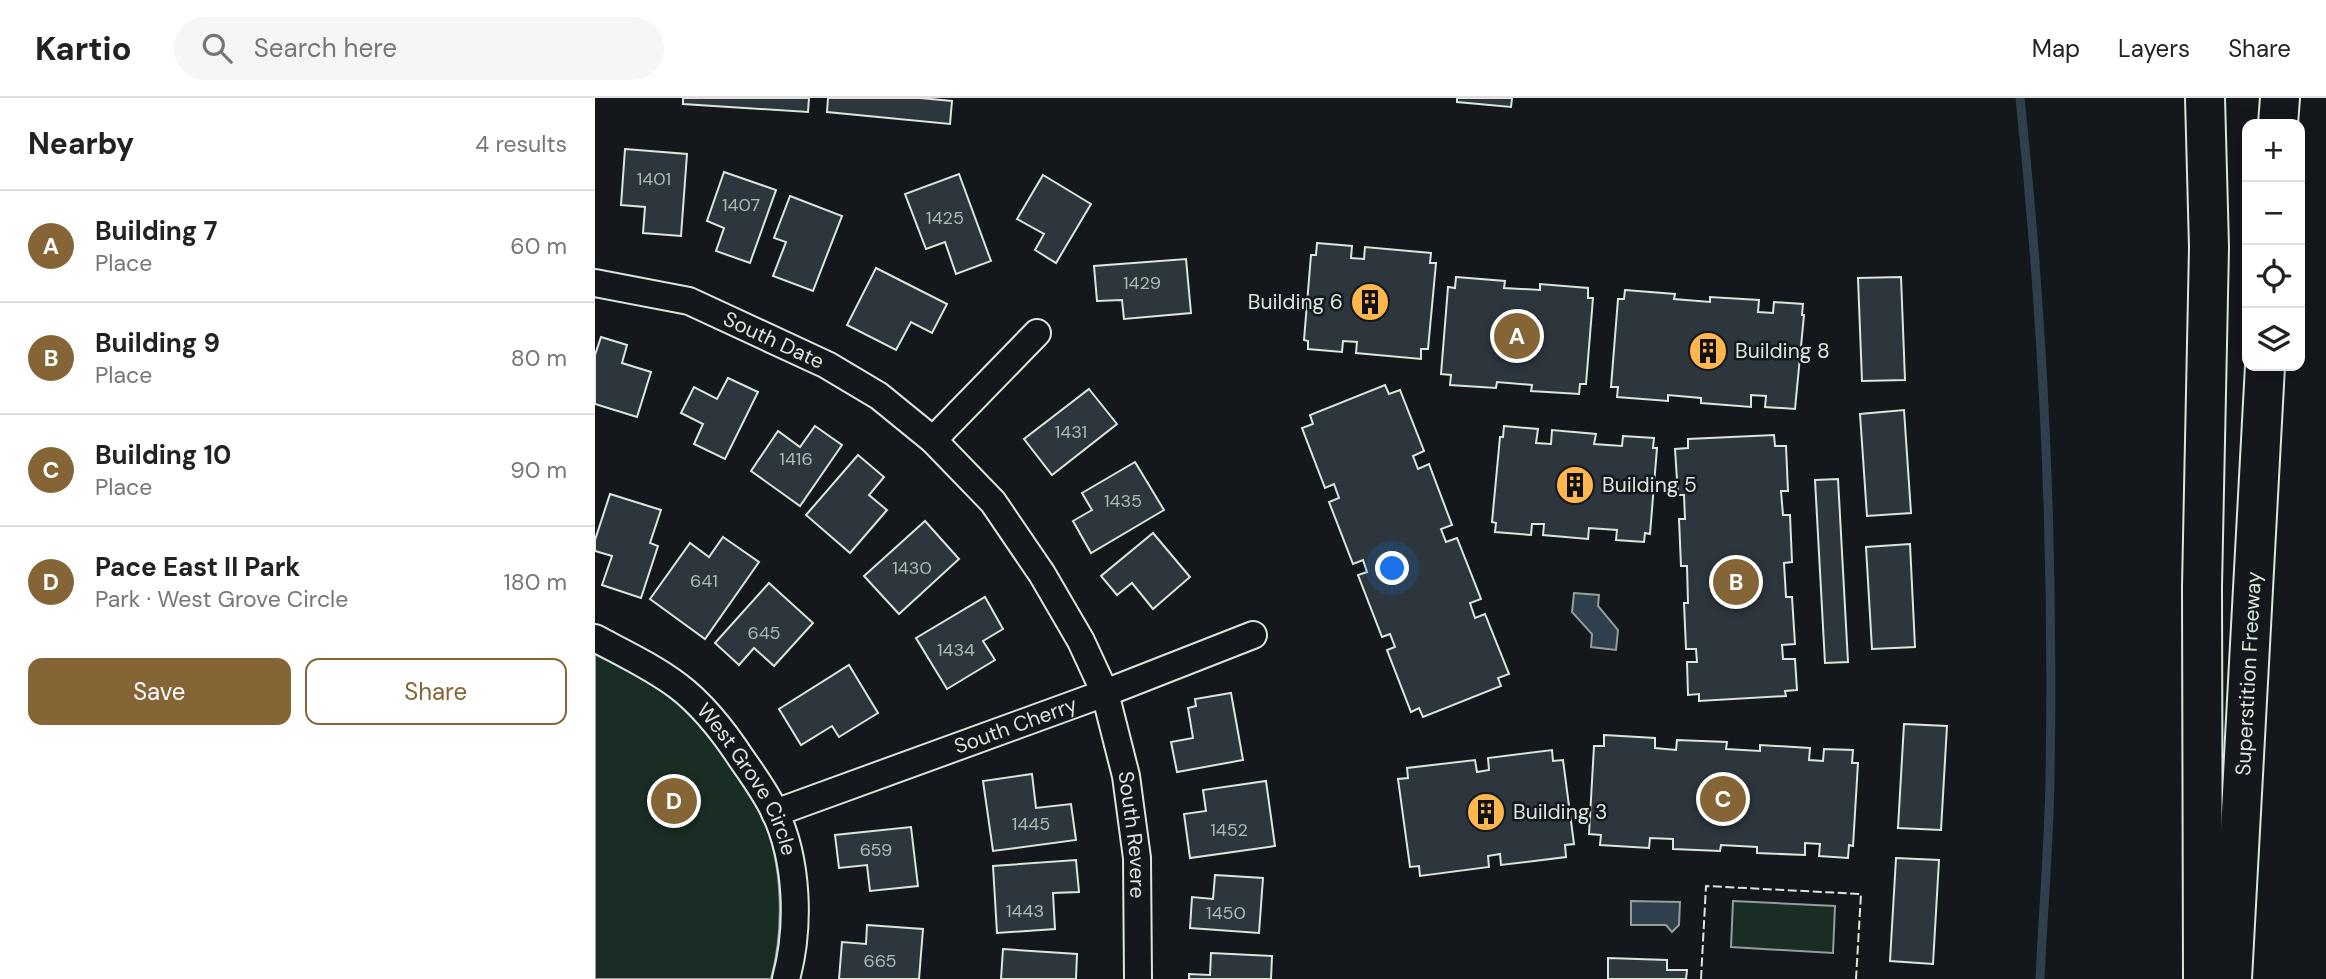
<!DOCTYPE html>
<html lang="en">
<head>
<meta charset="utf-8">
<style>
	body { margin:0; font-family:"DM Sans",sans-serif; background:#f6f6f6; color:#222 }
	.controls { position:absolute; right:21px; top:21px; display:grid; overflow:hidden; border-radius:14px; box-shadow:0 4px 18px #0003 }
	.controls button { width:63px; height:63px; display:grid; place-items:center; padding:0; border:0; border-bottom:2px solid #e0e0e0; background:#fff; color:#222; font:35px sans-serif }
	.you { position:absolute; left:798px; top:471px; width:24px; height:24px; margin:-18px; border:5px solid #fff; border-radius:50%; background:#1a73e8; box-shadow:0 0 0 10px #1a73e833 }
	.badge { display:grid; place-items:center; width:46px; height:46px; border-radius:50%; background:#856535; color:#fff; font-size:23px; font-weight:700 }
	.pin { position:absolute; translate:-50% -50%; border:4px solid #fff; box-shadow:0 2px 7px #0006 }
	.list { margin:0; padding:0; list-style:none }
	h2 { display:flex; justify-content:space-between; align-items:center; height:91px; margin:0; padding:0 28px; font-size:30px }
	h2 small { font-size:23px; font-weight:400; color:#767676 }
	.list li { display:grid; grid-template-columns:46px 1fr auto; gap:21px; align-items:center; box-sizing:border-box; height:112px; padding:0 28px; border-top:2px solid #e0e0e0 }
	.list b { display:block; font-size:26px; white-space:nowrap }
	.list p { margin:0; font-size:23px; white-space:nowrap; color:#767676 }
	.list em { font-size:23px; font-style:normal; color:#767676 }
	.actions { display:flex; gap:14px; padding:21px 28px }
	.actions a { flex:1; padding:16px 0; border:2px solid #856535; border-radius:14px; text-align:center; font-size:24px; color:#856535 }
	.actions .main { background:#856535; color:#fff }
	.icon { flex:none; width:38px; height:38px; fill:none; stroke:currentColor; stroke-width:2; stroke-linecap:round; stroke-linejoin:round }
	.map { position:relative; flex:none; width:1731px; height:881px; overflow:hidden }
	header { display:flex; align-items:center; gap:42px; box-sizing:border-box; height:98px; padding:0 35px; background:#fff; border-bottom:2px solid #e0e0e0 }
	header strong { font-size:33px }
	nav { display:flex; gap:38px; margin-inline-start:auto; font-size:24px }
	.search { width:490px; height:63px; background:#f6f6f6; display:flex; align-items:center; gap:18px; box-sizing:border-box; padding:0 24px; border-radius:38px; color:#767676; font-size:26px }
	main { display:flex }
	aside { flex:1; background:#fff }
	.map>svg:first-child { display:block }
	.green { fill:#1a2d24; stroke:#939e99; stroke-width:2 }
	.water { fill:#2f3f4d; stroke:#939e99; stroke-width:2 }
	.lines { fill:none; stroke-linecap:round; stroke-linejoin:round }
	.stream { stroke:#2f3f4d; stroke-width:9 }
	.building { fill:#2c363c; stroke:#d8e6dc; stroke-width:2 }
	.street-casing { stroke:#d8e6dc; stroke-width:30 }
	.highway-casing { stroke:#d8e6dc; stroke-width:42 }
	.street { stroke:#14181c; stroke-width:26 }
	.highway { stroke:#14181c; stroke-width:38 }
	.fence { stroke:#d8e6dc; stroke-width:2; stroke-dasharray:9 3.5; stroke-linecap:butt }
	.labels { text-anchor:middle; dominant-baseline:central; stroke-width:5; stroke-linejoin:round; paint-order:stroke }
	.number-label { font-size:18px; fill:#adbab4 }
	.poi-label { font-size:21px; fill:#d8e6dc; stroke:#14181c; text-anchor:start }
	.street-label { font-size:21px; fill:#d8e6dc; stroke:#14181c }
</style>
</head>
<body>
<header>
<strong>Kartio</strong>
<div class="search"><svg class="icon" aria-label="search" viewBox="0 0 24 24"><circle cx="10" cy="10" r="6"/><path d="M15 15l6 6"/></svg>Search here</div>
<nav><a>Map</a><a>Layers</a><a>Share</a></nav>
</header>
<main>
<aside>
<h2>Nearby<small>4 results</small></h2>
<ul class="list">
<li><span class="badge">A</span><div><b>Building 7</b><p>Place</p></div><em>60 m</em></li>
<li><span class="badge">B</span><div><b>Building 9</b><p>Place</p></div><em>80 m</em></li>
<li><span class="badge">C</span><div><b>Building 10</b><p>Place</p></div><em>90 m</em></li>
<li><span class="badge">D</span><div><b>Pace East II Park</b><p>Park · West Grove Circle</p></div><em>180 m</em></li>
</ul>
<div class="actions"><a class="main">Save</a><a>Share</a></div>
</aside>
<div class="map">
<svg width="1731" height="881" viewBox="0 0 1731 881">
	<rect width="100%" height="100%" fill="#14181c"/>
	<g class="green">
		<path d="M0,556c25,13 52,26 75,43 23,18 43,44 60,68 10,17 22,33 31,50 23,46 23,116 10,164h-176z"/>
		<path d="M1138,803l102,5 -2,47 -102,-6z"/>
	</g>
	<g class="water">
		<path d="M979,495l25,2 -1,11 20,24 -2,20 -25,-3 1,-13 -20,-22z"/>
		<path d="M1036,803l49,1 -1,23 -7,7 -6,-7h-35z"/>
	</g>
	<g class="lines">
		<path class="stream" d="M1425,0c24,226 34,454 30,680 -1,67 -7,134 -10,201"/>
	</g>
	<g class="building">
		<path d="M88,0h126l-1,14 -125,-8z"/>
		<path d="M233,0h92l32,3 -2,23 -123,-12z"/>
		<path d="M862,0h55l-1,9 -54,-5z"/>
		<path d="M30,51l62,5 -6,82 -38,-3 2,-26 -24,-2z"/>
		<path d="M129,74l52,18 -26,73 -34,-12 8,-23 -17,-7z"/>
		<path d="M364,76l32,87 -35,13 -11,-32 -19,7 -21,-55z"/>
		<path d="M448,77l48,29 -35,59 -21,-13 9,-16 -27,-15z"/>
		<path d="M195,98l52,20 -29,75 -40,-15 13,-34 -12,-4z"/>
		<path d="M722,145l35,3 -1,12 13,1 1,-12 66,6 -1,10h6l-8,86h-7v10l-65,-6 1,-11 -14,-1 -1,11 -34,-3v-8l-4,-1 7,-85h5z"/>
		<path d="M591,161l5,54 -67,6 -2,-19 -25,1 -3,-35z"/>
		<path d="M281,170l71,36 -15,29 -21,-11 -15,28 -49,-25z"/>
		<path d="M861,179l49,4 -1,7 36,2v-6l48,4v10h5l-7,86h-6l-1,10 -48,-3 1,-6 -35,-3 -1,6 -46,-3 1,-10 -10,-1 7,-87 7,1z"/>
		<path d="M1306,179l4,103 -43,1 -4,-103z"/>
		<path d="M1030,192l50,4 -1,5 36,3v-5l49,3 -1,12 15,1 1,-11 29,2 -1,11h2l-9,94 -30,-2 1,-11 -15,-1v12l-50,-4v-5l-33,-3v6l-51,-4 1,-10h-7l7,-88h6z"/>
		<path d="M6,239l26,8 -5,18 29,9 -14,45 -42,-13v-49z"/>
		<path d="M133,280l30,14 -33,67 -31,-15 9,-20 -22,-11 13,-26 23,12z"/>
		<path d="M790,287l4,9 11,-4 24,61 -11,5 5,13 11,-5 23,61 -11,4 5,13 11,-4 24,61 -11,4 5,15 10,-4 24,60 -11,4 3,8 -78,31 -4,-9 -8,4 -24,-62 8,-3 -5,-13 -8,3 -24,-62 9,-3 -4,-12 -10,4 -24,-62 10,-4 -5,-14 -9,4 -23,-60 11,-4 -3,-9z"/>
		<path d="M494,291l28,35 -65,51 -28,-36z"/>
		<path d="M1309,312l7,103 -44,3 -7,-102z"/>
		<path d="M220,328l27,19 -42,61 -49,-35 27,-40 22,16z"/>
		<path d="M909,328l34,3 -2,14 15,1 1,-14 44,4 -2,10 28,2 1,-10 31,2 -1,10h4l-7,86 -5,-1 -1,9 -28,-2 1,-10 -28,-2 -1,11 -45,-4 1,-11h-12l-1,11 -36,-3 1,-9 -4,-1 8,-85h3z"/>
		<path d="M1179,337l1,11h11l2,45h-7l2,24h7l2,47 -8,1 2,34h6l3,47 -13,1 1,14h12l2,31 -12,1 1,5 -87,5v-7l-11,1 -1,-33h10l-1,-13h-10l-2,-46h4l-1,-37h-6l-2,-47h6l-1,-24h-6l-3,-46 13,-1v-9z"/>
		<path d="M263,357l26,22 -15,18 18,15 -37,43 -44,-38z"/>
		<path d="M540,364l29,48 -73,43 -18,-32 19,-11 -10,-17z"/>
		<path d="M1243,381l10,183 -23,1 -10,-183z"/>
		<path d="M15,396l51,16 -11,33 8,3 -17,52 -39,-13 10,-29 -17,-5v-11z"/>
		<path d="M330,423l34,38 -60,55 -35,-38z"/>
		<path d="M558,435l37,44 -37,32 -21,-26 -15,12 -16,-19z"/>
		<path d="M128,439l36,25 -54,77 -55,-40 40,-56 19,14z"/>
		<path d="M1315,446l5,103 -43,2 -6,-102z"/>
		<path d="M174,485l44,40 -39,43 -20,-18 -15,17 -24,-22z"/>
		<path d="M390,499l18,32 -20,12 12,19 -48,29 -31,-51z"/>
		<path d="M254,567l29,48 -39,24 -7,-11 -31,19 -22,-36z"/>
		<path d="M636,595l12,67 -66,12 -6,-30 22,-4 -5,-30 8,-2 -1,-7z"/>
		<path d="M1309,626l43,2 -6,104 -43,-2z"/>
		<path d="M1009,637l51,3v10l21,2 1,-10 50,2 -1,7 34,2v-6l50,3 -1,12 14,1 1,-12 29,1 -1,13h6l-5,83 -4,-1 -1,13 -29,-2 1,-12 -15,-1v12l-48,-2v-6l-36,-2 -1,6 -47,-2v-10l-23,-1 -1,10 -49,-3 1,-10 -12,-1 5,-88h10z"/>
		<path d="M957,652l1,11 10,-1 11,84 -9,1 1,12 -65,8 -1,-11 -12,2 1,11 -69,9 -1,-10 -9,1 -12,-88 10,-1 -1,-10 68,-8 2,12 12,-2 -1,-12z"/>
		<path d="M437,676l4,34 35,-4 5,36 -83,11 -10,-70z"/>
		<path d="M671,683l9,65 -85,12 -6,-44 22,-3 -3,-21z"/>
		<path d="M316,729l7,59 -48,5 -3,-26 -28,3 -4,-33z"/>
		<path d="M1301,760l43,2 -6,104 -43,-3z"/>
		<path d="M481,762l3,32 -26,1 2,36 -58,4 -4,-67z"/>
		<path d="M620,777l48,3 -4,55 -69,-5 2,-31 21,2z"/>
		<path d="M272,827l56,4 -4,50h-80l3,-37 24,2z"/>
		<path d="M408,851l74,5 -1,25h-75z"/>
		<path d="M616,855l61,3 -1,23h-82v-5l21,1z"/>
		<path d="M1013,860l59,2v10h20l-1,9h-78z"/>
	</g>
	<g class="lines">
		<defs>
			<g id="street">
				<path id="s1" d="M0,185l94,18 138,64 52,31 54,44 60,62 49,72 39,67 24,52 21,83 11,82 1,121"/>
				<path d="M338,342l104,-107"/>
				<path id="s2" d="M0,540c28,15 58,29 83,48 25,19 46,46 63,72 12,17 25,35 34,54 23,49 25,115 11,167"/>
				<path id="s3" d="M180,715l330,-120 148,-58"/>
			</g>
			<g id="highway">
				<path d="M1683,26l2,-26"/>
				<path d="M1608,881l-1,-392 7,-340 -4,-149"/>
				<path id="s4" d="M1637,881l33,-613"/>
			</g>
		</defs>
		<use href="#street" class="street-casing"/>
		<use href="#highway" class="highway-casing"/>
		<use href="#street" class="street"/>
		<use href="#highway" class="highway"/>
		<path class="fence" d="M1106,881l5,-93 155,8 -5,85"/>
	</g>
	<defs>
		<symbol id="building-disc" viewBox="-11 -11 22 22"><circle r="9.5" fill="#ffb74d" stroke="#14181c"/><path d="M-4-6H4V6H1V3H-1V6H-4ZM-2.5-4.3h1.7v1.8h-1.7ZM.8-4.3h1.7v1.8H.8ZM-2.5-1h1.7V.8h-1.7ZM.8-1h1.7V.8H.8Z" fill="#111"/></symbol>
	</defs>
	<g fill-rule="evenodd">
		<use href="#building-disc" x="753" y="182" width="44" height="44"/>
		<use href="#building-disc" x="1091" y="231" width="44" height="44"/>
		<use href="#building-disc" x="958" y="365" width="44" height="44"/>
		<use href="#building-disc" x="869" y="692" width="44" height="44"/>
	</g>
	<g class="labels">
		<g class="number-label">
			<text x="59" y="81">1401</text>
			<text x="146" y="107">1407</text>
			<text x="350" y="120">1425</text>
			<text x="547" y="185">1429</text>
			<text x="476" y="334">1431</text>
			<text x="201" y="361">1416</text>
			<text x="528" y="403">1435</text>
			<text x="317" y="470">1430</text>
			<text x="109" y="483">641</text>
			<text x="169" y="535">645</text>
			<text x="361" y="552">1434</text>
			<text x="436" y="726">1445</text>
			<text x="634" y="732">1452</text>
			<text x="281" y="752">659</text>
			<text x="430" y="813">1443</text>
			<text x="631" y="815">1450</text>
			<text x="285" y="863">665</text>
		</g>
		<g class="poi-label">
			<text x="748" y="204" text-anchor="end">Building 6</text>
			<text x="1140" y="253">Building 8</text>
			<text x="1007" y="387">Building 5</text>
			<text x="918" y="714">Building 3</text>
		</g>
		<g class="street-label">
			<text stroke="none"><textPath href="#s1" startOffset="189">South Date</textPath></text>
			<text stroke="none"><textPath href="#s4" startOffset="306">Superstition Freeway</textPath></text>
			<text stroke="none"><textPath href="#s3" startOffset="256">South Cherry</textPath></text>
			<text stroke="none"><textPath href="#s2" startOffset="214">West Grove Circle</textPath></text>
			<text stroke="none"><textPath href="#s1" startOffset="831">South Revere</textPath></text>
		</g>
	</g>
</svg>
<div class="controls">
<button>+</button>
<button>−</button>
<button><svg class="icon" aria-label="locate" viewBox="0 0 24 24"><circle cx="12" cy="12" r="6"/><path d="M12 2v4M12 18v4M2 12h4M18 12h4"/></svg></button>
<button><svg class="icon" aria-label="layers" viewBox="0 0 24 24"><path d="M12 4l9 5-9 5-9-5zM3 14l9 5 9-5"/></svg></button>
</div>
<div class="you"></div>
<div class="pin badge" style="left:922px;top:238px">A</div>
<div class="pin badge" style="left:1141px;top:484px">B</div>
<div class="pin badge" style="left:1128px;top:701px">C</div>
<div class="pin badge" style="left:79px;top:703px">D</div>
</div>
</main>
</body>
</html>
